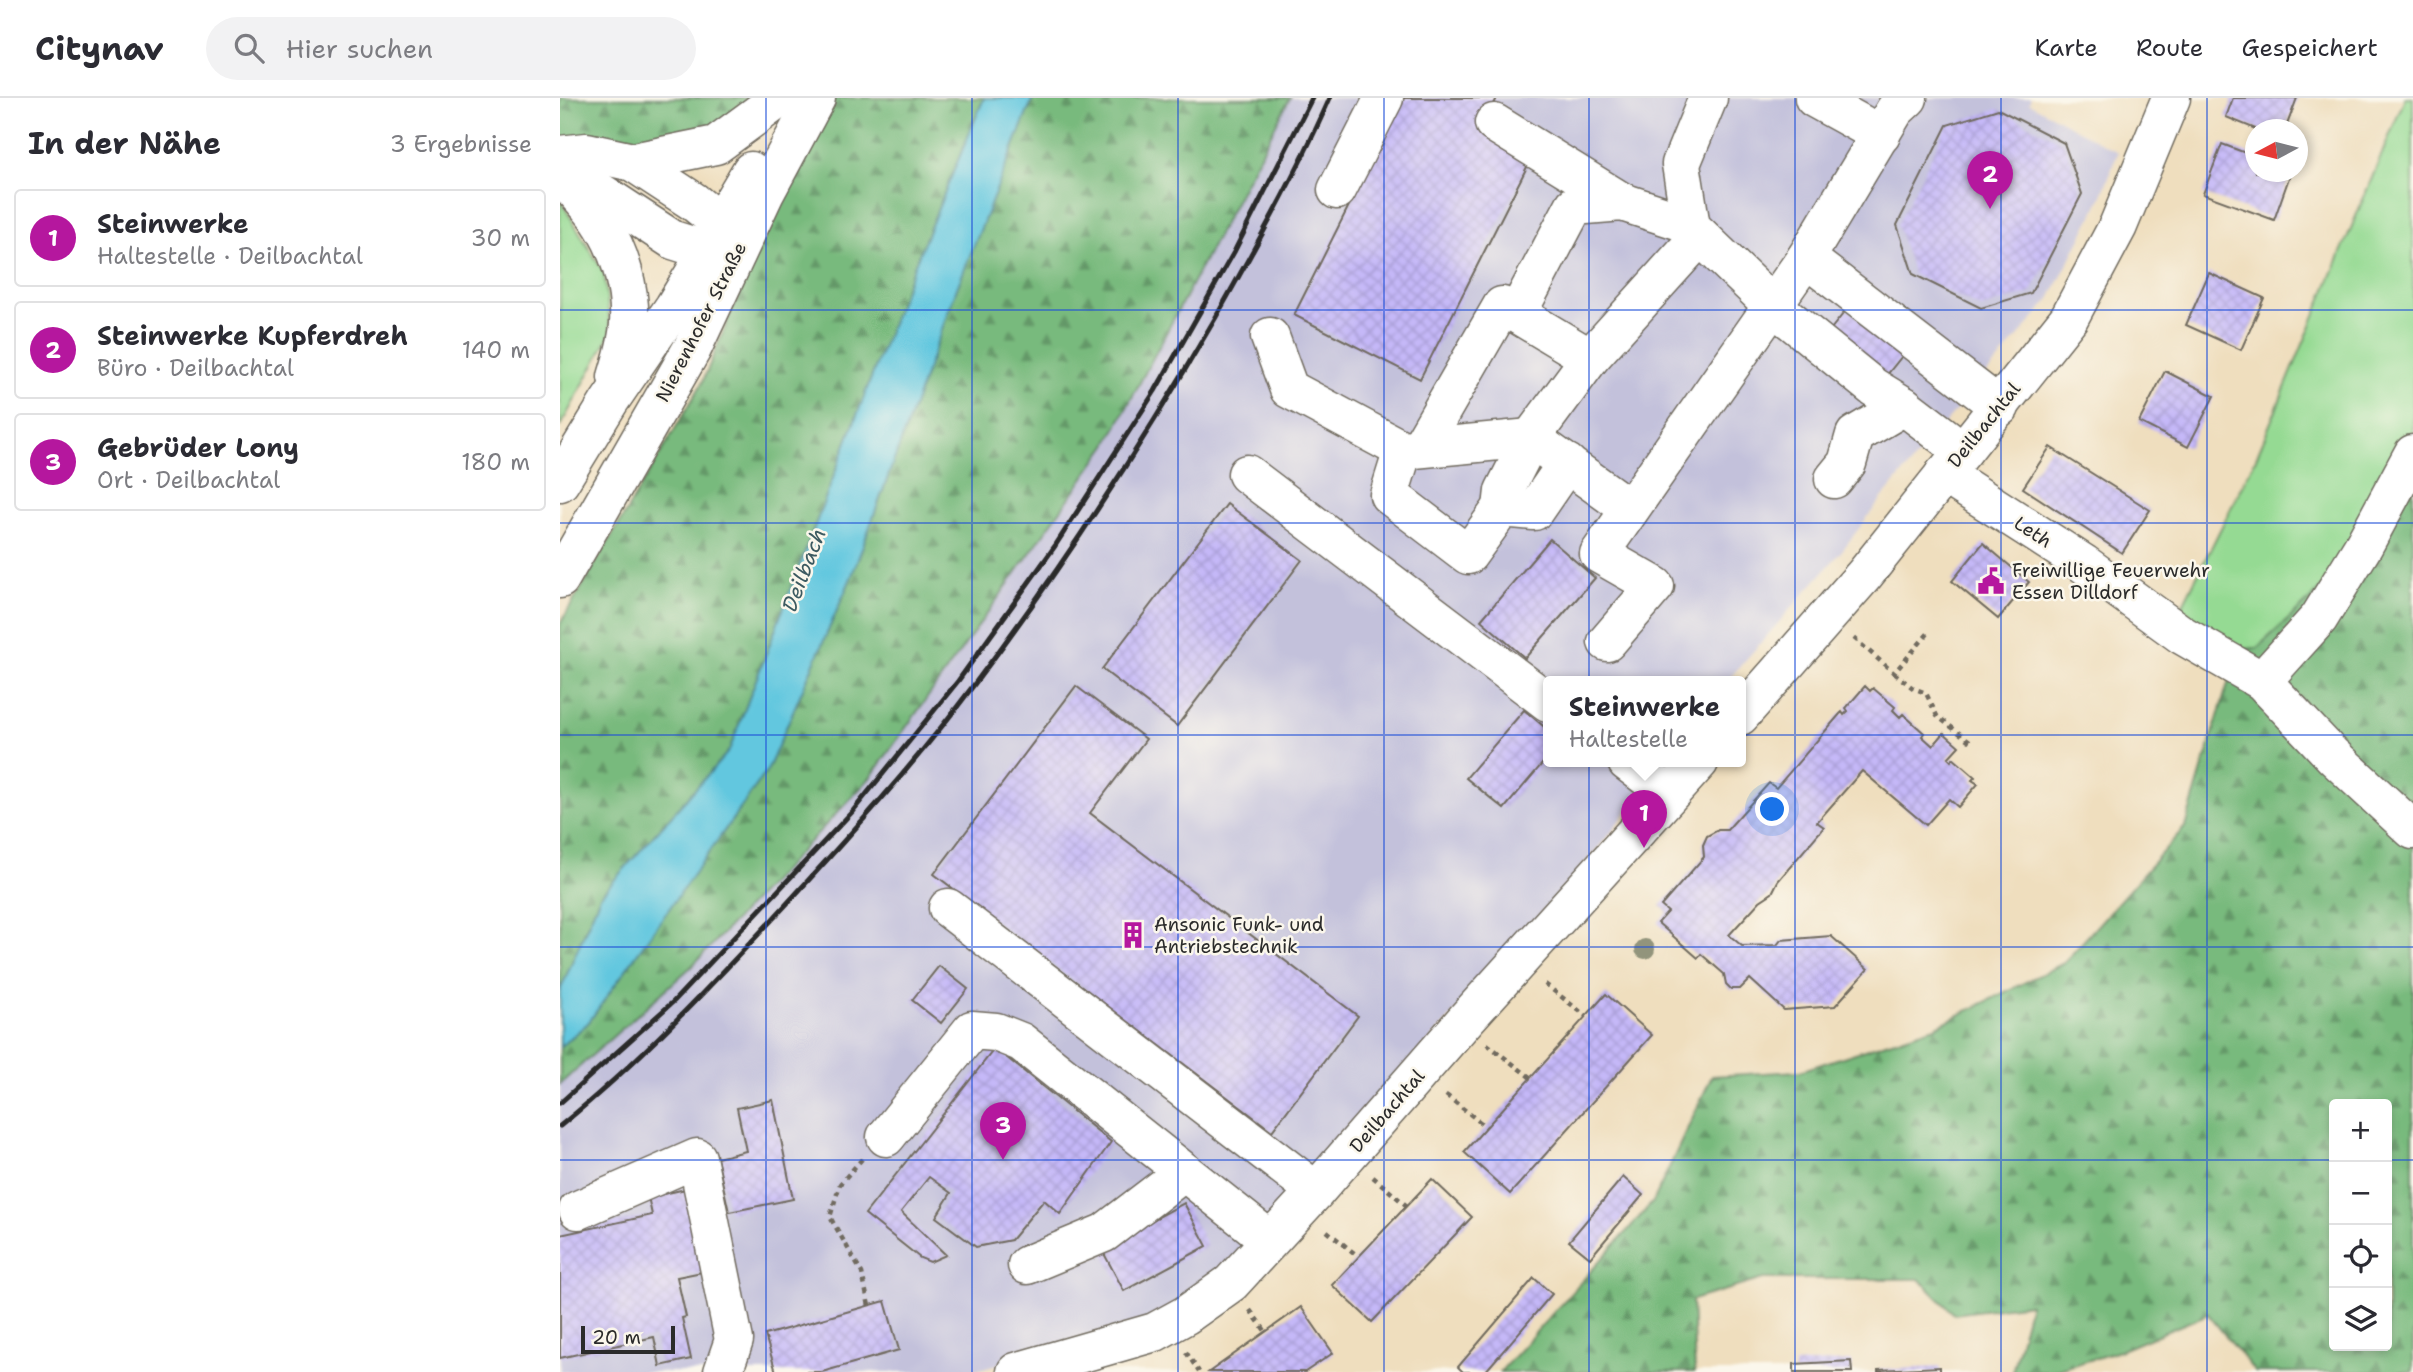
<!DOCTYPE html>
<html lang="de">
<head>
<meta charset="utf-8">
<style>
	body { margin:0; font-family:"Shantell Sans",sans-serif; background:#f2f2f3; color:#2b2b33 }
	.controls { position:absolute; right:21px; bottom:21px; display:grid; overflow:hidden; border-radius:7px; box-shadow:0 4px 10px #0003 }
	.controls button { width:63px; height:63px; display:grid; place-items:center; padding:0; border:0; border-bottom:2px solid #e1e1e2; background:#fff; color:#2b2b33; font:35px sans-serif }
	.compass { position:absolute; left:1685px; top:21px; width:63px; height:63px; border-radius:50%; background:#fff; box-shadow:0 4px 10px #0003; rotate:263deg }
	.scale { position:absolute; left:21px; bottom:18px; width:94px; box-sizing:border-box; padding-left:7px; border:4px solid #2b2b2b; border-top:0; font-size:19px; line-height:24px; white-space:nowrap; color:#2b2b2b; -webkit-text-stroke:5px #fbf7ec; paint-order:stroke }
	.you { position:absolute; left:1213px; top:712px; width:24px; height:24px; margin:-18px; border:5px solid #fff; border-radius:50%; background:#1a73e8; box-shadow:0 0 0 10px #1a73e833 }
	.badge { display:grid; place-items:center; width:46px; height:46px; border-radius:50%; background:#b5179e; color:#fff; font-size:23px; font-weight:700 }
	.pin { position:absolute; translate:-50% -58px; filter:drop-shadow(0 2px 4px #0008) }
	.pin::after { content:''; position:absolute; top:37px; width:24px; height:21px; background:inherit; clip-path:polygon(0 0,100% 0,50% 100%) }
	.popup { position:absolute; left:983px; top:578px; width:203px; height:91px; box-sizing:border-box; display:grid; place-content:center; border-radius:7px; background:#fff; filter:drop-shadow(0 2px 5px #0005); font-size:23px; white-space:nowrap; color:#7c7c81 }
	.popup b { font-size:26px; color:#2b2b33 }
	.popup::after { content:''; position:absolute; left:50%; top:100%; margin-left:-14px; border:14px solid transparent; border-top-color:#fff }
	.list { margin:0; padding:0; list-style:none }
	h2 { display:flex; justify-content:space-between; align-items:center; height:91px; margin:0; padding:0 28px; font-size:30px }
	h2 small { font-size:23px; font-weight:400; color:#7c7c81 }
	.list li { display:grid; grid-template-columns:46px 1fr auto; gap:21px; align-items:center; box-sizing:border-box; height:98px; margin:0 14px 14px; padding:0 14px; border:2px solid #e1e1e2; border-radius:7px }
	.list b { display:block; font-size:26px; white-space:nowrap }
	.list p { margin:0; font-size:23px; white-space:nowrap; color:#7c7c81 }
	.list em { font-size:23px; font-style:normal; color:#7c7c81 }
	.icon { flex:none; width:38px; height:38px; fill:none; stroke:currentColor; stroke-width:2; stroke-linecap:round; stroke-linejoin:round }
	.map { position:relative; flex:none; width:1853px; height:1274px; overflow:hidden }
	header { display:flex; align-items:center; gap:42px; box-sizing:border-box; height:98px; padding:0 35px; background:#fff; border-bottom:2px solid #e1e1e2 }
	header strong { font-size:33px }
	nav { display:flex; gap:38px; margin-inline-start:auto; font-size:24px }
	.search { width:490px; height:63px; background:#f2f2f3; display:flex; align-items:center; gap:18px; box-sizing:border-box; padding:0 24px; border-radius:38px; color:#7c7c81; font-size:26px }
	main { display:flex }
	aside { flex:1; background:#fff }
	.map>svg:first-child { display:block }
	.industrial { fill:#c3c1db }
	.green { fill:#95da93; stroke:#60825f; stroke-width:2 }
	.forest { fill:url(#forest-firs); stroke:#527254; stroke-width:2; fill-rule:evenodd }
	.water { fill:#62c7df; stroke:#467985; stroke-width:2 }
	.building { fill:url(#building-cross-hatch) }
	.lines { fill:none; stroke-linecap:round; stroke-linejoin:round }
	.minor-casing { stroke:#706a5e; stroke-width:41 }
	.major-casing { stroke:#706a5e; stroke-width:41 }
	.path { stroke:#706a5e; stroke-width:4.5; stroke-dasharray:5 5; stroke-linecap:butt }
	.minor { stroke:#fff; stroke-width:38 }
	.major { stroke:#fff; stroke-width:38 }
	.rail { stroke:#2b2b2b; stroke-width:5 }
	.tree { fill:#92947b }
	.grid { fill:none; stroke:#1d4ed8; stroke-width:2; stroke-opacity:0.55 }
	.labels { text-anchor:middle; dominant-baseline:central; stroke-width:5; stroke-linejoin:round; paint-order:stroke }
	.street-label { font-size:19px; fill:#2b2b2b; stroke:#fbf7ec }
	.poi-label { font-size:19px; fill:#2b2b2b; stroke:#fbf7ec; text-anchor:start }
	.water-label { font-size:21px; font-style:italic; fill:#3c5a61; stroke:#fbf7ec }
</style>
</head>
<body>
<header>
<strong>Citynav</strong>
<div class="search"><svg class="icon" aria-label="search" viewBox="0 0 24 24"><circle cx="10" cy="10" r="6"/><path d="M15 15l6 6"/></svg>Hier suchen</div>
<nav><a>Karte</a><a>Route</a><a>Gespeichert</a></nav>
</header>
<main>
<aside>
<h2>In der Nähe<small>3 Ergebnisse</small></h2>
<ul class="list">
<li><span class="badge">1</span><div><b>Steinwerke</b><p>Haltestelle · Deilbachtal</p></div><em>30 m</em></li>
<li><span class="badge">2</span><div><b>Steinwerke Kupferdreh</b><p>Büro · Deilbachtal</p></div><em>140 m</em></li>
<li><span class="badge">3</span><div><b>Gebrüder Lony</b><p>Ort · Deilbachtal</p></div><em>180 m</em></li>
</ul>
</aside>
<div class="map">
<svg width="1853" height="1274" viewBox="0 0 1853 1274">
	<defs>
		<pattern id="forest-firs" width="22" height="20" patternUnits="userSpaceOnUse" patternTransform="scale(1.75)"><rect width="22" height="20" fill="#78ba7d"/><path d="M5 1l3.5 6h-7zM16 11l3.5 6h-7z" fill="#639767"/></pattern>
		<pattern id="building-cross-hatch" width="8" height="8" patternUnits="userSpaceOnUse" patternTransform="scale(1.75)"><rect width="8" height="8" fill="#c5b8f8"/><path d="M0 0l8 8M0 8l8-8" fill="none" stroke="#a99ed5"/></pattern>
	</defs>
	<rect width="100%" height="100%" fill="#fbf7ec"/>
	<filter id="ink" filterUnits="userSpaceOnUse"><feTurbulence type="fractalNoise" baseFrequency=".0143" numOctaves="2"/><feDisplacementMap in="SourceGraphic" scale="14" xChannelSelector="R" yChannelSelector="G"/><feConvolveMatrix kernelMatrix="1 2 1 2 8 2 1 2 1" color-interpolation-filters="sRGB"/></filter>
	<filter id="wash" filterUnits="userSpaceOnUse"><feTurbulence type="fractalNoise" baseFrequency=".00686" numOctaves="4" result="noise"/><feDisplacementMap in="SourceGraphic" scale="28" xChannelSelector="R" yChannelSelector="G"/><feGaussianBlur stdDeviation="1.57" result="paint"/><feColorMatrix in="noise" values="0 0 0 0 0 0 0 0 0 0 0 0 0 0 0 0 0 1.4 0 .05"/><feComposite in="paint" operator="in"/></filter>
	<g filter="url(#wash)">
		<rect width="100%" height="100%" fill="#efdebe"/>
		<path class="industrial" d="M730,0h741l-2,5 89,49 -17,46 -51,101 -167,198 -43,56 -114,129h-178v80h114l-51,71 -354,406 -105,83 -183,50h-409v-288l132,-118 178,-188 237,-333z"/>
		<g class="green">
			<path d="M1845,0h8v390l-102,111 -54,49 -19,2 -57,-42 75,-150z"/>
			<path d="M0,102l44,73 7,60 -51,94z"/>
		</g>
		<g class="forest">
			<path d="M0,0h224l-145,57 -79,-5z"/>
			<path d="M260,0h164l-74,178 -181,475 -129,145 -40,95v-367l142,-241z"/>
			<path d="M473,0h257l-183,347 -237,333 -178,188 -132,118v-37l28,-24 180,-254 83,-191 106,-290z"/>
			<path d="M1853,390v884h-158l-47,-58 -89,37 -68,21h-39l18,-68 -76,10 -35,-35h-156l-71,21 3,72h-195l153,-170 59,-126 88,-5 135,-44 129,-64 121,-136 53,-177 19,-2 54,-49zM1774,1006h53v242h-53z"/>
		</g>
		<path class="water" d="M424,0h49l-76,190 -106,290 -83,191 -180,254 -28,24v-56l40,-95 129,-145 181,-475z"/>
		<g id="blocks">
			<g class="building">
				<path d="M843,0h94l-15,31 51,26 -113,224 -126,-64z"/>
				<path d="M1673,0h64l-12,32h-27l-32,-13z"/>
				<path d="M1438,11l66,34 18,51 -51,99 -50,15 -68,-34 -16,-49 50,-100z"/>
				<path d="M1662,46l34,13v15h35l-17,48 -71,-26z"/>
				<path d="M1649,175l55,25 -23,52 -55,-25z"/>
				<path d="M1287,211l55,47 -16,20 -55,-47z"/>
				<path d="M1605,273l49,25 -26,51 -49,-25z"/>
				<path d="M1490,349l100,63 -28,43 -99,-65z"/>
				<path d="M667,406l75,56 -125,166 -75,-57z"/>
				<path d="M990,441l45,39 -70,80 -44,-38z"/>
				<path d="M1423,445l46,39 -31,37 -46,-38z"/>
				<path d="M516,588l70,53 -56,74 268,203 -86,115 -338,-257z"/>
				<path d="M1305,588l5,5 3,-3 22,19 -2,3 7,7 3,-3 21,19 -2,3 11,10 11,-13 15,13 -11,12 3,3 2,-3 22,19 -3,3 6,4 -20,23 -9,-8 -23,26 -64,-54 -45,51 7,5 -46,54 -6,12 -12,8 -31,34 13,11 35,-1 4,-5 50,-4 37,33 -33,37 -51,4 -34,-31 -10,10h-9l-5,-5 -2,-10 -23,-20 -3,4 -40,-35 10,-11 -7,-6 43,-49 -1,-12 4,-9 11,-6h9l42,-47 7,5 64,-74 2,-2 2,3 4,-4 -2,-3z"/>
				<path d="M964,612l24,20v27l-44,52 -38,-31z"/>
				<path d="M379,868l29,23 -27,34 -29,-23z"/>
				<path d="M1046,896l46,41 -142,159 -46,-42z"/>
				<path d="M435,950l116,94 -51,72 -16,-14 -33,40 -35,7 -40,-30 15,-24 -22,-16 -28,35 45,43 -16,7 -10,-4 -55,-44z"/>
				<path d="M213,1002l20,99 -64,13 -12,-54 29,-7 -9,-43z"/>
				<path d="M1063,1079l20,18 -53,63 -21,-17z"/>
				<path d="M872,1081l40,38 -100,105 -40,-37z"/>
				<path d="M130,1090l22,82 -35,7 9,40 -4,1 9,41 -31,7 -6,-29 -94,21v-123l92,-20 -5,-23 8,4z"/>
				<path d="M624,1105l23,43 -83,45 -23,-43z"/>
				<path d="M974,1180l18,16 -67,78h-22l-5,-5z"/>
				<path d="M325,1203l14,49 -77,22h-46l-11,-37z"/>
				<path d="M741,1209l32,46 -28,19h-96z"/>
				<path d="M1291,1263l1,11h-58v-8z"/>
				<path d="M1380,1269v5h-62v-2z"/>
			</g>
		</g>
	</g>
	<g filter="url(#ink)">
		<use href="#blocks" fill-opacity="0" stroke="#706a5e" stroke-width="2"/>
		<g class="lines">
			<defs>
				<g id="minor">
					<path d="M1148,0l-27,66 10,63 81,78 101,82 31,19 59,45"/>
					<path d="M1254,0l67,37"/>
					<path d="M934,25l128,79"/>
					<path d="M0,57l27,-3 46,10 61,40 26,21 15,29"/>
					<path d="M2,69l111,73 35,11 28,3"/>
					<path d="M777,92l47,-92"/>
					<path d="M1130,126l-68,-22 -48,4 -57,108 73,44 110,-122"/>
					<path d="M1246,160l194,149"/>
					<path d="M710,239l19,52 114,61 128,-12"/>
					<path d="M1030,260l-59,80 99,71"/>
					<path d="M860,350l82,-142 15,8"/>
					<path d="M843,352l-14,45 79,60 34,-47 32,3 33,-48"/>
					<path d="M687,376l301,228"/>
					<path d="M1384,376l140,90 98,71 80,46 71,75 80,74"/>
					<path d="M1274,381l13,-16 8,-28 49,-29"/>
					<path d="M942,410l2,-17 27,-53"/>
					<path d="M1047,544l48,-56 -56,-32 207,-296 89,-148 13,-12"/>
					<path d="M1702,583l57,-63 45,-73 49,-91"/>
					<path d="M1180,618l125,-142 204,-256 49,-92 53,-128"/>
					<path d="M1067,664l42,32"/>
					<path d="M388,810l368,283"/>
					<path d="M326,1039l86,-107 24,2 25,10 249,198"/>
					<path d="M18,1112l119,-52 37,182 -11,32"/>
					<path d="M467,1167l77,-32 80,-61"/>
					<path d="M456,1274l139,-40 31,-17 45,-32 85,-92 151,-173 232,-256"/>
				</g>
				<g id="major">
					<path d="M73,64l83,-17 64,-47"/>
					<path d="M0,76c14,16 31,32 42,50 18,28 29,66 27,100 -1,18 -7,36 -12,53"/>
					<path d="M0,384l49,-80 65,-95 34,-56 12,-28 31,-52"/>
					<path d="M0,481l132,-230 73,-156 51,-95"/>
				</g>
			</defs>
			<use href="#minor" class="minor-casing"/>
			<use href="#major" class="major-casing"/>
			<g class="path">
				<path d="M1294,540l40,35 37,-43"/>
				<path d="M1334,575l19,15 13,5 11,23 34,26"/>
				<path d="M985,886l41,32"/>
				<path d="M927,946l44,34"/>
				<path d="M886,997l40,32"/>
				<path d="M302,1061l-22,25 -10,33 32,56 7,33"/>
				<path d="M813,1079l34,29"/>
				<path d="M767,1133l32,26"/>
				<path d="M690,1212l16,22"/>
				<path d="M626,1254l13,20"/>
			</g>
			<use href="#minor" class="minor"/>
			<use href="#major" class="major"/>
			<g class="rail">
				<path d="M0,1005l114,-102 178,-189 106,-131 97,-135 100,-155 79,-139 78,-154"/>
				<path d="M0,1028c81,-65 152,-142 223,-218 66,-72 132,-144 190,-222 89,-118 169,-241 243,-369 40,-71 81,-144 114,-219"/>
			</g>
		</g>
		<circle class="tree" cx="1085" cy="851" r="10"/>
	</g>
	<path class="grid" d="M206,0v1274M412,0v1274M618,0v1274M824,0v1274M1029,0v1274M1235,0v1274M1441,0v1274M1647,0v1274M0,212h1853M0,425h1853M0,637h1853M0,849h1853M0,1062h1774M1827,1062h26"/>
	<defs>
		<symbol id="civic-bare" viewBox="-9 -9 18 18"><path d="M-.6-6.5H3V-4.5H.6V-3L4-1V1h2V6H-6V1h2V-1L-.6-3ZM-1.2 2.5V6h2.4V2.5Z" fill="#b5179e" stroke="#fbf7ec" stroke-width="2.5" paint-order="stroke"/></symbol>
		<symbol id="building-bare" viewBox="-9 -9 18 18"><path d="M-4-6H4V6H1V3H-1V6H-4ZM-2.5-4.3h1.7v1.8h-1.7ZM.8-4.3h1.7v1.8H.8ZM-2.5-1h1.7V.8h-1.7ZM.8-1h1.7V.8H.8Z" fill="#b5179e" stroke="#fbf7ec" stroke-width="2.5" paint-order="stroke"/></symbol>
	</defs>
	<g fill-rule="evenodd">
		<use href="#civic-bare" x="1412" y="464" width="38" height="38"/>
		<use href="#building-bare" x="554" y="818" width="38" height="38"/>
	</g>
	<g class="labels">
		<g class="street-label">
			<text transform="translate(141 224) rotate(-63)">Nierenhofer Straße</text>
			<text transform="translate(1424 327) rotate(-51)">Deilbachtal</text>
			<text transform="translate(1473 434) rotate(33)">Leth</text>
			<text transform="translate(827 1013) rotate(-49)">Deilbachtal</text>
		</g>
		<g class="poi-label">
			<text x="1452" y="472">Freiwillige Feuerwehr<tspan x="1452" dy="22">Essen Dilldorf</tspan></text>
			<text x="594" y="826">Ansonic Funk- und<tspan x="594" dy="22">Antriebstechnik</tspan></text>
		</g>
		<g class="water-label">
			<text transform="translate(244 472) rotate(-69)">Deilbach</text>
		</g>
	</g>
</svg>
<div class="controls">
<button>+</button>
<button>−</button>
<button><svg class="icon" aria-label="locate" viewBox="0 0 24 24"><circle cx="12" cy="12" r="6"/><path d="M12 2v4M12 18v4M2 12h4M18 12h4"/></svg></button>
<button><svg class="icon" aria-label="layers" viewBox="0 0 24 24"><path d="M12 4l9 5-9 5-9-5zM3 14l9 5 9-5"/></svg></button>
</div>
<svg class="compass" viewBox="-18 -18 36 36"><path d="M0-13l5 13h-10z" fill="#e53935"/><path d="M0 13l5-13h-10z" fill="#7c7c81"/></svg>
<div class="scale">20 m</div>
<div class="you"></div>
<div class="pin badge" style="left:1084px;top:750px">1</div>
<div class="popup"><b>Steinwerke</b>Haltestelle</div>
<div class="pin badge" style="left:1430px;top:111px">2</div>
<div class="pin badge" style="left:443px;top:1062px">3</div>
</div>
</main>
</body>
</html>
